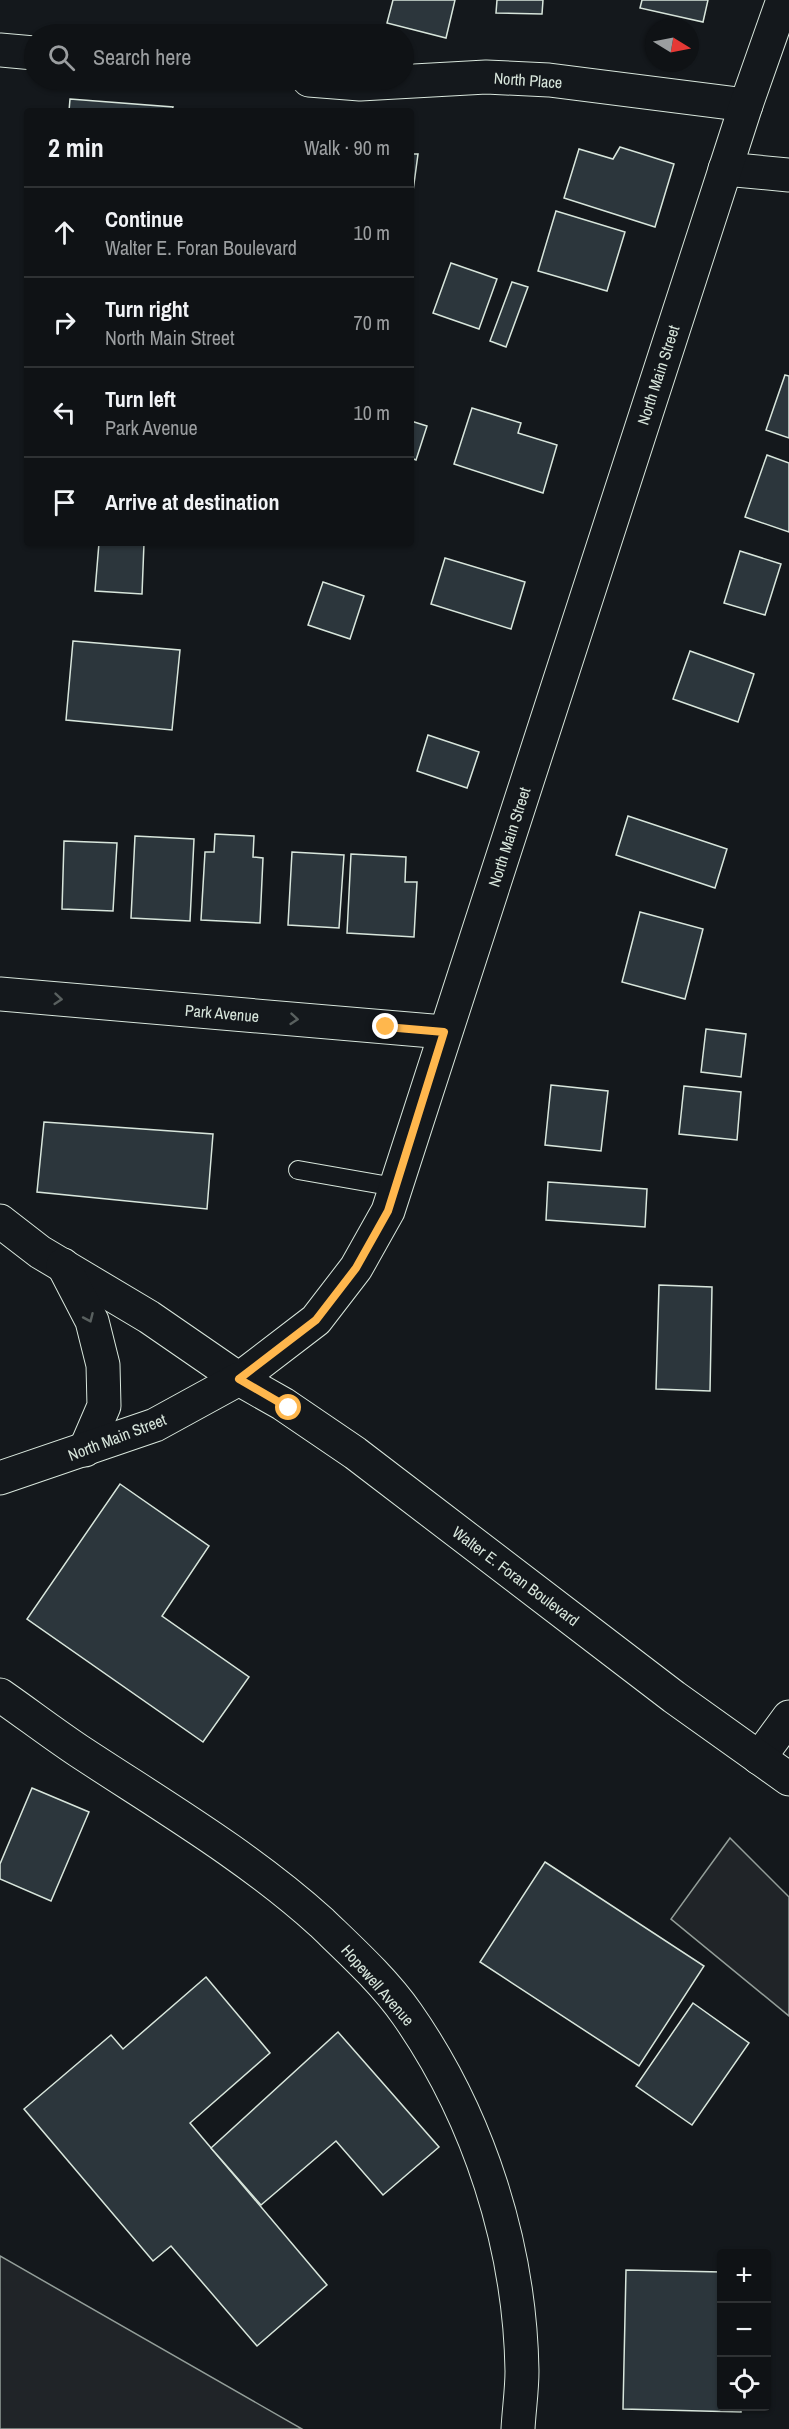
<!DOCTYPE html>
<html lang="en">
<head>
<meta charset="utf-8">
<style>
	body { margin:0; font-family:"Archivo Narrow",sans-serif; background:#181b1e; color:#f1f3f6 }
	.controls { position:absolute; right:18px; bottom:18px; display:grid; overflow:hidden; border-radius:6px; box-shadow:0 2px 4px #0004 }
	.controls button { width:54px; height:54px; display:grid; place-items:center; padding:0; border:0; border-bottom:2px solid #2f3234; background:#0f1215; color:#f1f3f6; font:30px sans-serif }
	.compass { position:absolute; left:645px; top:18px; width:54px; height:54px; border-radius:50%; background:#0f1215; box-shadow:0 2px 4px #0004; rotate:100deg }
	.stop { position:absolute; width:18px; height:18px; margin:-14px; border:4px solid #ffb74d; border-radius:50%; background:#fff }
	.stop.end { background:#ffb74d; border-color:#fff; box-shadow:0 2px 6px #0008 }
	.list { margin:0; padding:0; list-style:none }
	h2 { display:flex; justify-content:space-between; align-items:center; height:78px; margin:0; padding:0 24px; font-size:26px }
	h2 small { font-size:20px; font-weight:400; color:#9b9ea0 }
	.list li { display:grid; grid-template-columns:39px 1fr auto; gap:18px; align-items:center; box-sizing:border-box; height:90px; padding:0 24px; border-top:2px solid #2f3234 }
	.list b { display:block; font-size:22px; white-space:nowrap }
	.list p { margin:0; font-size:20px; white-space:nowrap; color:#9b9ea0 }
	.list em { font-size:20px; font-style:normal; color:#9b9ea0 }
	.icon { flex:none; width:33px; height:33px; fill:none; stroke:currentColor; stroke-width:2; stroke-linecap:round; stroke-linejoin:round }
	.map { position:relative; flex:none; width:789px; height:2429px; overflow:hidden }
	.search { position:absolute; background:#0f1215; box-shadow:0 2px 4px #0004; left:24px; top:24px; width:390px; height:66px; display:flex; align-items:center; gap:15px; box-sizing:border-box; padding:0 21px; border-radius:33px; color:#9b9ea0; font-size:22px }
	.panel { position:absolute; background:#0f1215; box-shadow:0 2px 4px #0004; left:24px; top:108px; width:390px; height:438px; border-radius:6px }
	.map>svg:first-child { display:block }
	.green { fill:#202428; stroke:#939e99; stroke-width:1.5 }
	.building { fill:#2c363c; stroke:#d8e6dc; stroke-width:1.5 }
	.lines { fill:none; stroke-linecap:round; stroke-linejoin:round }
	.service-casing { stroke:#d8e6dc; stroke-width:20 }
	.minor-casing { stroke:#d8e6dc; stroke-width:35 }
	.tertiary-casing { stroke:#d8e6dc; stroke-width:35 }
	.service { stroke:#14181c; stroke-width:18 }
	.minor { stroke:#14181c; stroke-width:33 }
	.tertiary { stroke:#14181c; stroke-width:33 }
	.oneway { stroke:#59605f }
	.route { stroke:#ffb74d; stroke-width:8 }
	.labels { text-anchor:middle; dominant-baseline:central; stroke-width:4.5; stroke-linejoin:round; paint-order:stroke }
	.street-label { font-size:16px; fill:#d8e6dc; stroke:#14181c }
</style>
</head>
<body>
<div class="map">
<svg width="789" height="2429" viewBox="0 0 789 2429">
	<rect width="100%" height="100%" fill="#14181c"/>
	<g class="green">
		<path d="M730,1838l59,59v119l-118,-97z"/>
		<path d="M0,2256l302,173h-302z"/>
	</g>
	<g class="building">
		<path d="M393,0h62l-9,38 -59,-15z"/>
		<path d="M497,0h46l-1,14 -46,-1z"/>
		<path d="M642,0h66l-5,22 -63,-14z"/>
		<path d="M70,99l103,8 -1,4h-103z"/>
		<path d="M620,147l54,17 -19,63 -91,-29 15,-49 34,10z"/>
		<path d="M411,154h7l-7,52z"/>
		<path d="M556,211l69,21 -18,59 -69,-20z"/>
		<path d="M451,263l46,16 -18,50 -46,-16z"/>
		<path d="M512,282l16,5 -22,60 -16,-6z"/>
		<path d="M785,375l4,1v62l-23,-8z"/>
		<path d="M472,408l49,15 -3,10 39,12 -14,48 -89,-29z"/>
		<path d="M411,421l16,5 -11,34 -5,-2z"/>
		<path d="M767,455l22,8v69l-44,-15z"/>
		<path d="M99,543h45l-2,51 -47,-3z"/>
		<path d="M740,551l41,13 -16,51 -41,-12z"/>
		<path d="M445,558l80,24 -14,47 -80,-25z"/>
		<path d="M323,582l41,14 -14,43 -42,-14z"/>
		<path d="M73,641l107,9 -8,80 -106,-10z"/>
		<path d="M690,651l64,23 -16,48 -65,-23z"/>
		<path d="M428,735l51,17 -12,36 -50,-17z"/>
		<path d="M628,816l99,33 -12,39 -99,-33z"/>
		<path d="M215,834l39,2 -1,21 10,1 -3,65 -59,-3 4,-68h9z"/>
		<path d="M135,836l59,3 -4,82 -59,-3z"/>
		<path d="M64,841l53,2 -4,68 -51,-2z"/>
		<path d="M292,852l52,3 -5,73 -51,-3z"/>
		<path d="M351,854l55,3 -1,25h12l-3,55 -67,-4z"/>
		<path d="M640,912l63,17 -18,70 -63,-17z"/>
		<path d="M706,1029l40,5 -5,43 -40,-5z"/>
		<path d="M551,1085l57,6 -7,60 -56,-6z"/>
		<path d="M684,1086l57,6 -4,48 -58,-6z"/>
		<path d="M44,1122l169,12 -6,75 -170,-17z"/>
		<path d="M548,1182l99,7 -2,38 -99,-7z"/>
		<path d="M659,1285l53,2 -2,104 -54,-2z"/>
		<path d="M120,1484l89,62 -47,70 87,61 -46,65 -176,-123z"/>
		<path d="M32,1788l57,24 -38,89 -51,-22v-15z"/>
		<path d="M545,1862l159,104 -65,100 -159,-104z"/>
		<path d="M206,1977l64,76 -80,70 137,162 -70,61 -86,-100 -18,15 -129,-152 87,-74 12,14z"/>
		<path d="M693,2003l56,40 -57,82 -56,-39z"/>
		<path d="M338,2032l101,115 -56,48 -47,-54 -75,64 -50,-57z"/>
		<path d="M626,2270l96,2v134h19v6l-118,-3z"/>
	</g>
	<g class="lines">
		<defs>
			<path id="service" d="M298,1170l97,17"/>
			<g id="minor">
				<path d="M0,50l34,3"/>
				<path d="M309,80l51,4 126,-7 63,3 197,25"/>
				<path d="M725,169l64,6"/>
				<path d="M0,994l444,38"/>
				<path d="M239,1379l77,-59 40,-52 32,-57 358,-1106 37,-105"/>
				<path d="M0,1695c26,18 52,38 79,56 82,54 169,105 243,172 29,28 62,58 85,91 72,103 113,232 115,357 0,19 -3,39 -4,58"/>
				<path d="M759,1758l30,-41"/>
			</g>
			<g id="tertiary">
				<path d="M0,1221l40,31 109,65 90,62 44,25 72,49 319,244 115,82"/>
				<path d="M63,1265l29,56 11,44 1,41 -19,44"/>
				<path d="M0,1478l155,-53 84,-46"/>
			</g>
		</defs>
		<use href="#service" class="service-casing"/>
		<use href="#minor" class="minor-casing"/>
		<use href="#tertiary" class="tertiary-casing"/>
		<use href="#service" class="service"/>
		<use href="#minor" class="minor"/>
		<use href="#tertiary" class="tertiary"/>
	</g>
	<defs><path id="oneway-chevron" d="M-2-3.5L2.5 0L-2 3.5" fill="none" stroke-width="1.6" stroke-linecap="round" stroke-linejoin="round" transform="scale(1.5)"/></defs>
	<g class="oneway">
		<use href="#oneway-chevron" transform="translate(58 999) rotate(5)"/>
		<use href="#oneway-chevron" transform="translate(294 1019) rotate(5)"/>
		<use href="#oneway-chevron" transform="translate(89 1318) rotate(66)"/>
	</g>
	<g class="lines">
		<path class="route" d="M289,1408l-50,-29 77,-59 40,-52 32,-57 56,-179 -58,-5"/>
	</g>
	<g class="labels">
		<g class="street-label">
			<text transform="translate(528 80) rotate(4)">North Place</text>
			<text transform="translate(658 375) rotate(-72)">North Main Street</text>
			<text transform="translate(509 837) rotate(-72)">North Main Street</text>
			<text transform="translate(222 1013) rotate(5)">Park Avenue</text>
			<text transform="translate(117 1437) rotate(-21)">North Main Street</text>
			<text transform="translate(516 1576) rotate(37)">Walter E. Foran Boulevard</text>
			<text transform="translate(378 1985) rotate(49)">Hopewell Avenue</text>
		</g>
	</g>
</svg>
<div class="controls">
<button>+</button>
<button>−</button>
<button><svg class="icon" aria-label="locate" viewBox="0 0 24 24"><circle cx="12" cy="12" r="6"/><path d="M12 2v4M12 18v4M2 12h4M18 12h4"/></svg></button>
</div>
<svg class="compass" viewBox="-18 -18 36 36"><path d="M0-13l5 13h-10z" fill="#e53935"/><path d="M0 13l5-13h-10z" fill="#9b9ea0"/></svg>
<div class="stop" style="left:289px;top:1408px"></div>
<div class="stop end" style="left:386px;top:1027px"></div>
<div class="search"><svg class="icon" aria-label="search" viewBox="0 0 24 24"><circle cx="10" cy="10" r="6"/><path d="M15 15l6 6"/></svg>Search here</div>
<section class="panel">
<h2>2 min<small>Walk · 90 m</small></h2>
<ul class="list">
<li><svg class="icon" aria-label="ahead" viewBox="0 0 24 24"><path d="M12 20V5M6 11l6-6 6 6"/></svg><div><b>Continue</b><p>Walter E. Foran Boulevard</p></div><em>10 m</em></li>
<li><svg class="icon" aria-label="right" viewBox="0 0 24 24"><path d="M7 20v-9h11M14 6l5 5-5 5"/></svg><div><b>Turn right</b><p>North Main Street</p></div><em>70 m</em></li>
<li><svg class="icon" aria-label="left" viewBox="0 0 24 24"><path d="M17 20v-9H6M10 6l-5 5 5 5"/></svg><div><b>Turn left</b><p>Park Avenue</p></div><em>10 m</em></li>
<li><svg class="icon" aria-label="arrive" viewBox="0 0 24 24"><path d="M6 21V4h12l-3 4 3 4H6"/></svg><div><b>Arrive at destination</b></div></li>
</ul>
</section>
</div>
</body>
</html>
